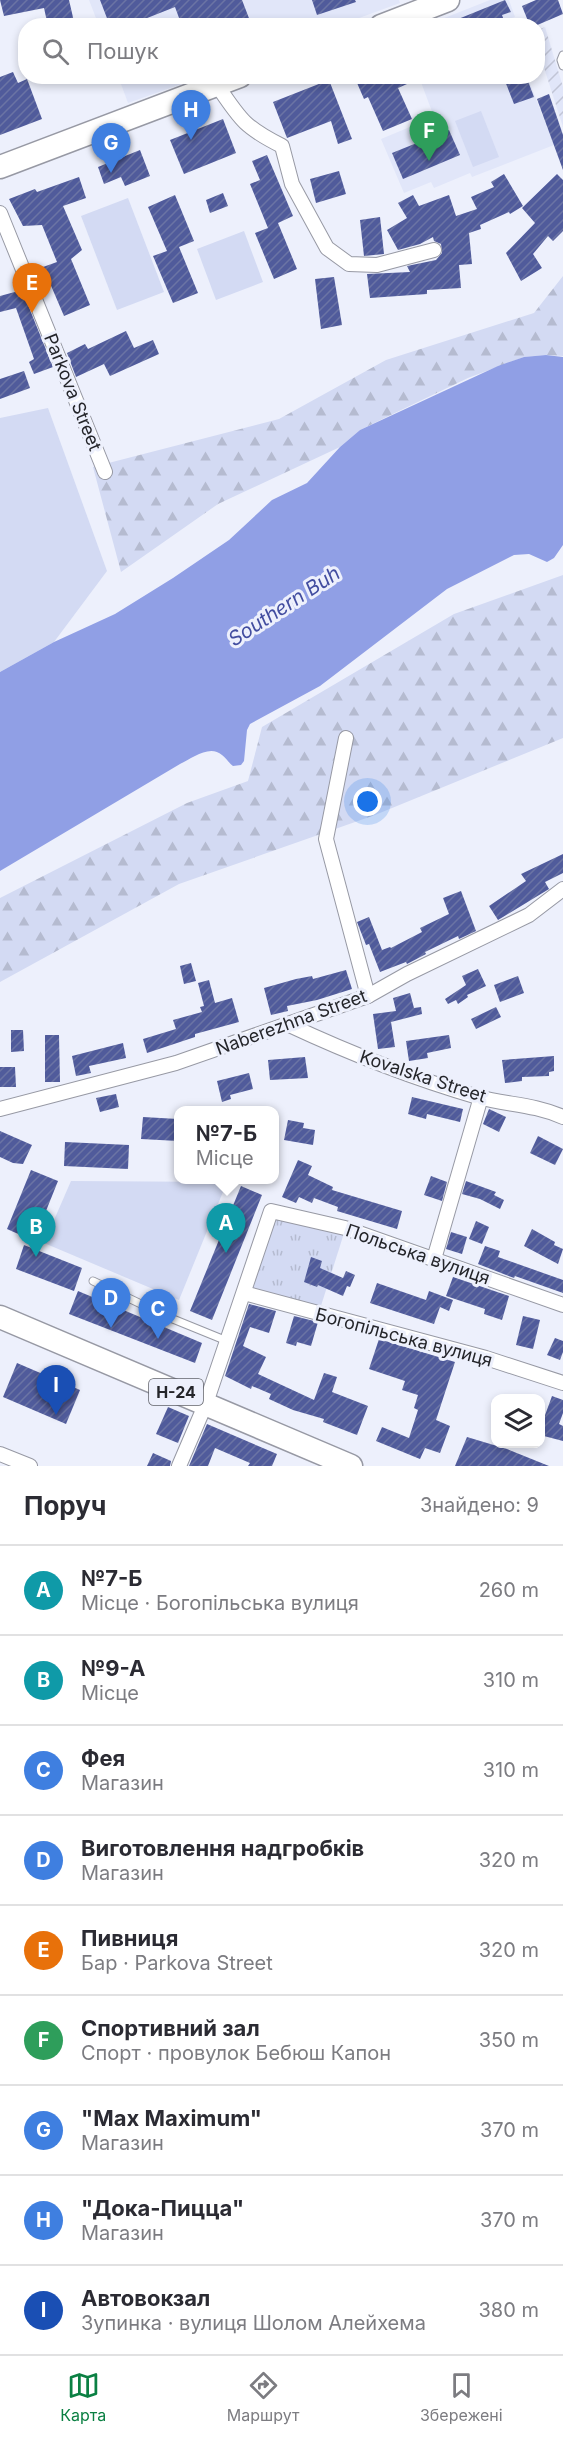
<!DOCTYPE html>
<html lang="uk">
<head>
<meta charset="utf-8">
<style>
	body { margin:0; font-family:Inter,sans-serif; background:#f2f2f3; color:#2b2b33 }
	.controls { position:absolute; right:18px; bottom:18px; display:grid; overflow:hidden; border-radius:12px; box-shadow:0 3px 9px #0003 }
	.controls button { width:54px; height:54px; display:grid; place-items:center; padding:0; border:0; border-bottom:2px solid #e1e1e2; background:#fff; color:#2b2b33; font:30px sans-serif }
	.you { position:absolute; left:368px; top:802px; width:21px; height:21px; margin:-15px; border:4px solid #fff; border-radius:50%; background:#1a73e8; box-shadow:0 0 0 9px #1a73e833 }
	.badge { display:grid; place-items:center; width:39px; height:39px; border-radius:50%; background:#0b8043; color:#fff; font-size:20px; font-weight:700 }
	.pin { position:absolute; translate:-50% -50px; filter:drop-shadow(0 2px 3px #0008) }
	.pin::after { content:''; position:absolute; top:32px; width:21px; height:18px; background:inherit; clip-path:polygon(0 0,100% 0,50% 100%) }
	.popup { position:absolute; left:174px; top:1106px; width:105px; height:78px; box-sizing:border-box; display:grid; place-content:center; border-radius:12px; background:#fff; filter:drop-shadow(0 2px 4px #0005); font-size:20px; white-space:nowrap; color:#7c7c81 }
	.popup b { font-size:22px; color:#2b2b33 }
	.popup::after { content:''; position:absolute; left:50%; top:100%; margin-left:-12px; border:12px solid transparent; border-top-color:#fff }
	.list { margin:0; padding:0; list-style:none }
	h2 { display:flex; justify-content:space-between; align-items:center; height:78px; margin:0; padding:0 24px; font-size:26px }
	h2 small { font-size:20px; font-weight:400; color:#7c7c81 }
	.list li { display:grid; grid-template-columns:39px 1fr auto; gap:18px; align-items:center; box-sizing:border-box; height:90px; padding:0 24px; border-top:2px solid #e1e1e2 }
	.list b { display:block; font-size:22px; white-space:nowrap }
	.list p { margin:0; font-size:20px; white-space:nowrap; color:#7c7c81 }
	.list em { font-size:20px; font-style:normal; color:#7c7c81 }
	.icon { flex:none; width:33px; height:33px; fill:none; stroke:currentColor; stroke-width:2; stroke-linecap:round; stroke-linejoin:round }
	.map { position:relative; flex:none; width:563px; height:1466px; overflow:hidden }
	.search { position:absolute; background:#fff; box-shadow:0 3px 9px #0003; left:18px; right:18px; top:18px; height:66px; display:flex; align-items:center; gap:15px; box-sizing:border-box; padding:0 21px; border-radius:24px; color:#7c7c81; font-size:22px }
	.sheet { height:888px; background:#fff }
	nav { display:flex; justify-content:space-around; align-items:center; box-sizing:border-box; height:84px; border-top:2px solid #e1e1e2; background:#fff; font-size:16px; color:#7c7c81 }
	nav a { display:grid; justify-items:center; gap:3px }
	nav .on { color:#0b8043 }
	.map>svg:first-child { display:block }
	.built { fill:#e1e6f9 }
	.industrial { fill:url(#industrial-furrows) }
	.grass { fill:url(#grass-tufts) }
	.forest { fill:url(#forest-firs) }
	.green { fill:#d3daf3 }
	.water { fill:#909fe5 }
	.building { fill:url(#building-hatch) }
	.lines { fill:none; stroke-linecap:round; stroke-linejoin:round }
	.lane-casing { stroke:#9799a4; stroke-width:9 }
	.street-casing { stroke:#9799a4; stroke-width:16 }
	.primary-casing { stroke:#9799a4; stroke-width:25 }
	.lane { stroke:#fff; stroke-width:7 }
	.street { stroke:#fff; stroke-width:14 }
	.primary { stroke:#fff; stroke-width:22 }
	.labels { text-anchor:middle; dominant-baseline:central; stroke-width:6; stroke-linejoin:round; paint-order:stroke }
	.shield { fill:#edf0fc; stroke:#606269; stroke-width:1.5 }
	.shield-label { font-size:16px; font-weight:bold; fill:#24252a }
	.street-label { font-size:18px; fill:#24252a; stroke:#edf0fc }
	.water-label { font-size:20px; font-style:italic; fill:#424da0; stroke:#edf0fc }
</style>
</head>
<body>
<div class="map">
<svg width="563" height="1466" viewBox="0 0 563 1466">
	<defs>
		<pattern id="industrial-furrows" width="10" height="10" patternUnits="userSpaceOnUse" patternTransform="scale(1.5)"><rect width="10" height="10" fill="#e1e6f9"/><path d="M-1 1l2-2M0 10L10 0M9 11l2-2" fill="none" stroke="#c1c5d6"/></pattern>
		<pattern id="grass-tufts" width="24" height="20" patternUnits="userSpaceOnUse" patternTransform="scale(1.5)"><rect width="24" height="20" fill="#d3daf3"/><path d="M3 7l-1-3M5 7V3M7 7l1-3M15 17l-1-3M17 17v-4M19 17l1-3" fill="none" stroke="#b5bbd0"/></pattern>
		<pattern id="forest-firs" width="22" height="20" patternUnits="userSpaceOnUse" patternTransform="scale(1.5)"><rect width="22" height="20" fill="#d3daf3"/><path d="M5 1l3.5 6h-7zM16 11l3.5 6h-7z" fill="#b5bbd0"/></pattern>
		<pattern id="building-hatch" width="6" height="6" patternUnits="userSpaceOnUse" patternTransform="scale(1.5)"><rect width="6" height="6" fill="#505b9b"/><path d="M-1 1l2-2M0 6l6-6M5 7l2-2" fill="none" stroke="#6b74a4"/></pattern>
	</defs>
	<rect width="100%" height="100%" fill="#edf0fc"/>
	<g class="built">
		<path d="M89,0h310l1,3 -60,22 -241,1z"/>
		<path d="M490,0h19l6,17 -9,3 1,5 -83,1z"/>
		<path d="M118,76h83v1l-73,26z"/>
		<path d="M527,76l27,69 -82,32 -2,-4 -36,15 -3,-6 -27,11 -23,-54 53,-22 -15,-40z"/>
	</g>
	<path class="industrial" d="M545,27l18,60v40l-25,-78v-19z"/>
	<path class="grass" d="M273,1215l72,15 -25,79 -71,-18z"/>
	<g class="forest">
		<path d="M563,276v80l-17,-1 -22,2 -56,21 -71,34 -37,18 -20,17 -122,57 -97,68 -28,-105 186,-48 107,-59 148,-47z"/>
		<path d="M563,575v163l-188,77 -196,69 -179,98v-84l187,-95 61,-22 14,-54 192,-113z"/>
	</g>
	<g class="green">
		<path d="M481,111l18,46 -26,10 -18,-46z"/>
		<path d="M128,198l36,94 -47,18 -36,-94z"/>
		<path d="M244,231l19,51 -47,18 -19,-51z"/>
		<path d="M48,408l59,163 -53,71 -54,30v-254z"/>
		<path d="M71,1181l156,1 -48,118 -135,-57z"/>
	</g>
	<path class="water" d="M546,355l17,2v188l-9,13 -7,4 -18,-8 -15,1 -67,34 -127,97 -70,38 -3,6 -3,31 -3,4 -8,1c-4,-3 -7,-8 -11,-11 -12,-11 -30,3 -42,9l-180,107v-199l54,-30 61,-28 58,-36 56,-38 43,-40 35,-17 33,-36 20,-17 138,-64 26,-9z"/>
	<g class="building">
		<path d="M0,0h69l6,26h-27l-4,-18 -40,8z"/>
		<path d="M100,0h142l10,26h-70l-7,-19 -48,19h-17z"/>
		<path d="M312,0h43l1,2 -39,13z"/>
		<path d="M505,0l6,12 -9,3 4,11h-65z"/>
		<path d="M536,0h22l5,14 -28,12h-5l-8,-20z"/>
		<path d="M13,72l5,11 9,-4 15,40 -42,16v-58z"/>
		<path d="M354,76h50l3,8 -9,4 14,31 -29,12 -15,-34 -4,2z"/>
		<path d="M503,76h23l8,21 -20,7z"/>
		<path d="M329,80l23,59 -14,5 -7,-23 -44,17 -14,-36z"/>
		<path d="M549,94l14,41v35l-26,-71z"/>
		<path d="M223,119l13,34 -52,21 -14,-34z"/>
		<path d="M449,130l11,25 -57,24 -11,-26z"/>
		<path d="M140,150l10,26 -25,10 -4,-9 -17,7 -6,-17z"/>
		<path d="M267,155l26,61 -15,7 19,46 -23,10 -19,-46 13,-5 -18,-44 10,-4 -8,-19z"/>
		<path d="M339,171l7,23 -30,9 -6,-24z"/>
		<path d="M504,174l19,32 -13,8 -1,-2 -29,13 1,4 -12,4 3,31 -13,1 2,23 -34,2v4l-57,4 -3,-24 43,-2 -3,-6 29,-6 6,-7 -1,-9 -7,-3 -1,-4 -13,7 -22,6 -11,-20 20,-12 -9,-15 15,-8 6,11 30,-11 7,21 21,-7 -6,-12 23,-10 -3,-5z"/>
		<path d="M557,174l6,6v51l-10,10 -5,-5 -15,18 9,14 -21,13 -15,-28 29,-30 -13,-15z"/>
		<path d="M79,177l7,21 -23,8 19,44 -11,9 19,46 -26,11 -21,-49 14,-5 -15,-37 -19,1 -14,-27 26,-10 2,3z"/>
		<path d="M223,193l5,13 -18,7 -4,-13z"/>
		<path d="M175,195l19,46 -15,6 19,46 -25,10 -20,-47 14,-5 -19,-44z"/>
		<path d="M380,217l4,37 -20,2 -4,-36z"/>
		<path d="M334,277l8,48 -21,4 -6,-50z"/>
		<path d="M22,290l31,77 -19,7 -5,-12 5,-3 -18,-51 -16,4v-16z"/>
		<path d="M126,331l8,17 19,-8 6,14 -49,22 -6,-12 -28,13 -9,-24 18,-9 3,5z"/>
		<path d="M24,371l6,17 -30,11v-20z"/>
		<path d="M563,854v19l-18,9 4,7 -51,31 -9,-14 37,-25 -5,-7z"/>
		<path d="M461,891l15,40 -17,8 -1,-3 -33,16 1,2 -19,10 -1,-2 -26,10 -11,-28 -3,1 -9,-23 12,-5 13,33 8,-3 1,1 31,-16 -2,-4 29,-14 -6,-16z"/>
		<path d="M191,963l5,18 -12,3 -4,-18z"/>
		<path d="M478,969l8,17 -19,9 1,2 -10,7 -2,-4 -8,4 -3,-5 21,-14 -4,-9z"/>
		<path d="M346,970l6,19 -35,11 -30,6 1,5 -17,4 -7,-27 32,-9 16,-3 1,3z"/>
		<path d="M518,976l6,17 -24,9 -6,-17z"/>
		<path d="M209,980l6,23 17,-5 7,24 -44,12v3l-48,16 -4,-14 33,-10 -3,-9 29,-8 -2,-5 4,-1 -6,-23z"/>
		<path d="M410,993l4,15 7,-1 1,7 -31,8 4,25 -17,2 -5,-35 23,-3 -3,-13z"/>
		<path d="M496,1007l5,10 -25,12 -5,-10z"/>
		<path d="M11,1030h12l1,21 -13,1z"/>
		<path d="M45,1035h14l1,47h-15z"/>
		<path d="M449,1035l2,13 -24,5 1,5 -19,3 -3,-20z"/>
		<path d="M123,1043l3,15 -37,8 2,7 -15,3 -4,-20z"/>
		<path d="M554,1056v15l-5,1v4l-27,1v4l-17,2 -3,-23z"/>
		<path d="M305,1057l3,21 -38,2 -2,-20z"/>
		<path d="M0,1067h15l1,20h-16z"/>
		<path d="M249,1073l4,16 -23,6 1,4 -9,3 -5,-21z"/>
		<path d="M116,1094l3,13 -19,5 -4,-14z"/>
		<path d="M412,1097l51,12 -3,13 -33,-8 -1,5 -18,-5z"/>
		<path d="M489,1109l17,8 -7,15 -16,-8z"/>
		<path d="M143,1117l35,2v22l-37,-2z"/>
		<path d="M288,1120l16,3 -1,5 12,2 -2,15 -29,-5z"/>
		<path d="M0,1131l32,14 -9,19 -10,-1 -13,-6z"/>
		<path d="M538,1136l25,13 -8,16 -25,-12z"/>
		<path d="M65,1142l64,3 -1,24 -64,-3z"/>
		<path d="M298,1160l14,6 -4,9 25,12 -1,3 70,21 -5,18 -60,-18 1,-4 -24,-9 -2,5 -13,-6 -3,6 -14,-6z"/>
		<path d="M31,1170l27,11 -24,60 -27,-12z"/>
		<path d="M431,1176l16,6 -5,19 -18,-6z"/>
		<path d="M466,1181l30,11 -2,3 10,5 -4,9 -20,-10 -18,-5z"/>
		<path d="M241,1186l21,9 -50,125 -22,-9z"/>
		<path d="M476,1221l13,6 -7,17 -13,-5z"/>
		<path d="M532,1229l23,13 -1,3 9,4 -5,15 -34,-18z"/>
		<path d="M451,1232l16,5 -5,17 -16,-5z"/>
		<path d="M24,1245l58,23 -8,23 -58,-22z"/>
		<path d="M485,1246l15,5 -2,6 65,23v13l-48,-17 -1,2 -36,-14z"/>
		<path d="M311,1257l11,4 -2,7 23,10 3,-7 9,4 -5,12 -3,-1 -4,10 -25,-11 -1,2 -13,-5z"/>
		<path d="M453,1277l56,19 -7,24 -18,-6 1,-5 -39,-13z"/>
		<path d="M377,1283l49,17 3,-9 24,9 -4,11 -9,-4 -6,17 -64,-21z"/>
		<path d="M78,1291l124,52 -7,20 -126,-49z"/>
		<path d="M249,1304l27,7 -7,22 -19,-6 -7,19 23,11 -8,17 56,26 10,-27 13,4 -5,15 36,14 -11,29 -34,-13 1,-3 -31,-9 -24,-11 2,-5 -19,-8 -1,3 -26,-13z"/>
		<path d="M294,1316l24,6 -7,24 -14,-4 -1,4 -10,-3z"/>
		<path d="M523,1316l17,4 -7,29 -17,-4z"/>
		<path d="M555,1338l8,3v11l-3,8 -13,-5z"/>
		<path d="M379,1339l76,23 -19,58 14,6 -10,27 -15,-5 -5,11 -44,-18 6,-14 27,11 9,-28 -4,-2 4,-13 -16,-5 3,-9 -36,-12z"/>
		<path d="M17,1363l63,27 -14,34 -63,-27z"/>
		<path d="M552,1396l11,4v13l-4,11 4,2v15l-23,-6v-6z"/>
		<path d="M168,1407l21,9 -11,27 -22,-9z"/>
		<path d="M207,1424l70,30 -5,12h-24l2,-3 -35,-15 -7,18h-19z"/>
		<path d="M467,1437l40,12 42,17h-94z"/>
		<path d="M153,1453l18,8 -1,5h-23z"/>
	</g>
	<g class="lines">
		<defs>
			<g id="lane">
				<path d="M563,55l-2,5 2,6"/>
				<path d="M93,1281l75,36 59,24"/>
			</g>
			<g id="street">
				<path d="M217,85c23,34 27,42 65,61l10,38 35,64 22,16 28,1 57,-15"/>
				<path d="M0,213l105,259"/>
				<path d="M346,738l-20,101 42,157"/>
				<path d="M287,1024c62,29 125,54 191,73 30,8 55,7 85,20"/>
				<path d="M0,1109l176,-46 192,-67 39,-22 122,-59 34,-26"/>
				<path d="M434,1259l47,-162"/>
				<path d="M244,1293l242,65 77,25"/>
				<path d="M0,1454l30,12"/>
				<path d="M179,1466l27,-63 65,-192 74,17 218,77"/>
			</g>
			<g id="primary">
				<path d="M381,26l67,-26"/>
				<path d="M0,167l240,-91"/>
				<path d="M0,1317l351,149"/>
			</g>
		</defs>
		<use href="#lane" class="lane-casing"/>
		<use href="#street" class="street-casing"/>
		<use href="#primary" class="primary-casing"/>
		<use href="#lane" class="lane"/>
		<use href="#street" class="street"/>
		<use href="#primary" class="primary"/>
	</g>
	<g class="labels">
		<rect class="shield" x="149" y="1379" width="54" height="26" rx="4.5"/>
		<g class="shield-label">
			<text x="176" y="1392">Н-24</text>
		</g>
		<g class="street-label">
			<text transform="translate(73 392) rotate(68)">Parkova Street</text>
			<text transform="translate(291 1022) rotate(-20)">Naberezhna Street</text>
			<text transform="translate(423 1076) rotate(18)">Kovalska Street</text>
			<text transform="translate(418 1254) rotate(19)">Польська вулиця</text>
			<text transform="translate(404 1337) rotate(15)">Богопільська вулиця</text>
		</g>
		<g class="water-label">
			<text transform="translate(284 606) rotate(-33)">Southern Buh</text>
		</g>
	</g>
</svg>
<div class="controls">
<button><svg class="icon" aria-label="layers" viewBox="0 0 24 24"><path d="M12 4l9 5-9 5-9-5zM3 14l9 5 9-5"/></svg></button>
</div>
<div class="you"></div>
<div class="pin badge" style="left:226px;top:1253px;background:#0f9aa8">A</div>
<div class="popup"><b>№7-Б</b>Місце</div>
<div class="pin badge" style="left:36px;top:1257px;background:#0f9aa8">B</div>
<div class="pin badge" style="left:158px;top:1339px;background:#3f7fe0">C</div>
<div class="pin badge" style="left:111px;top:1328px;background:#3f7fe0">D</div>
<div class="pin badge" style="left:32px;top:313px;background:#e8710a">E</div>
<div class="pin badge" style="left:429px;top:161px;background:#2e9e5b">F</div>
<div class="pin badge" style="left:111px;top:173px;background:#3f7fe0">G</div>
<div class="pin badge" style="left:191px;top:140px;background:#3f7fe0">H</div>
<div class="pin badge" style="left:56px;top:1415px;background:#1a4fb4">I</div>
<div class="search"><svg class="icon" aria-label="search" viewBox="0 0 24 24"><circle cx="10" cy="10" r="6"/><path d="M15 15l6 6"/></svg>Пошук</div>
</div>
<section class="sheet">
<h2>Поруч<small>Знайдено: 9</small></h2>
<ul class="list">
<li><span class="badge" style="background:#0f9aa8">A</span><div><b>№7-Б</b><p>Місце · Богопільська вулиця</p></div><em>260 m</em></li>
<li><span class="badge" style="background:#0f9aa8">B</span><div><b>№9-А</b><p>Місце</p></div><em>310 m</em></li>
<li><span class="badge" style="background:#3f7fe0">C</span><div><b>Фея</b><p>Магазин</p></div><em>310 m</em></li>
<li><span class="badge" style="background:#3f7fe0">D</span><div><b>Виготовлення надгробків</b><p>Магазин</p></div><em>320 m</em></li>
<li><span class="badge" style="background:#e8710a">E</span><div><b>Пивниця</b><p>Бар · Parkova Street</p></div><em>320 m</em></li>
<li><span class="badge" style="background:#2e9e5b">F</span><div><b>Спортивний зал</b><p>Спорт · провулок Бебюш Капон</p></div><em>350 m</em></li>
<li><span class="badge" style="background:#3f7fe0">G</span><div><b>&quot;Max Maximum&quot;</b><p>Магазин</p></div><em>370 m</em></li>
<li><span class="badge" style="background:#3f7fe0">H</span><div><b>&quot;Дока-Пицца&quot;</b><p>Магазин</p></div><em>370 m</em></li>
<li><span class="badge" style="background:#1a4fb4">I</span><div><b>Автовокзал</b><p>Зупинка · вулиця Шолом Алейхема</p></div><em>380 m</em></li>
</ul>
</section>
<nav>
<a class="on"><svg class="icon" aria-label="map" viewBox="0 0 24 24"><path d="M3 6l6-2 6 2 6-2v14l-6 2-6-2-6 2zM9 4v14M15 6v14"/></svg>Карта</a>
<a><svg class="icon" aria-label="directions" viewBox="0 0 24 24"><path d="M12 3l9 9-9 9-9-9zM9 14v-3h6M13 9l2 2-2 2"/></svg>Маршрут</a>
<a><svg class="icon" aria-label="saved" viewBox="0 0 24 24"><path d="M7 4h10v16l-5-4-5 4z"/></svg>Збережені</a>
</nav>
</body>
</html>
